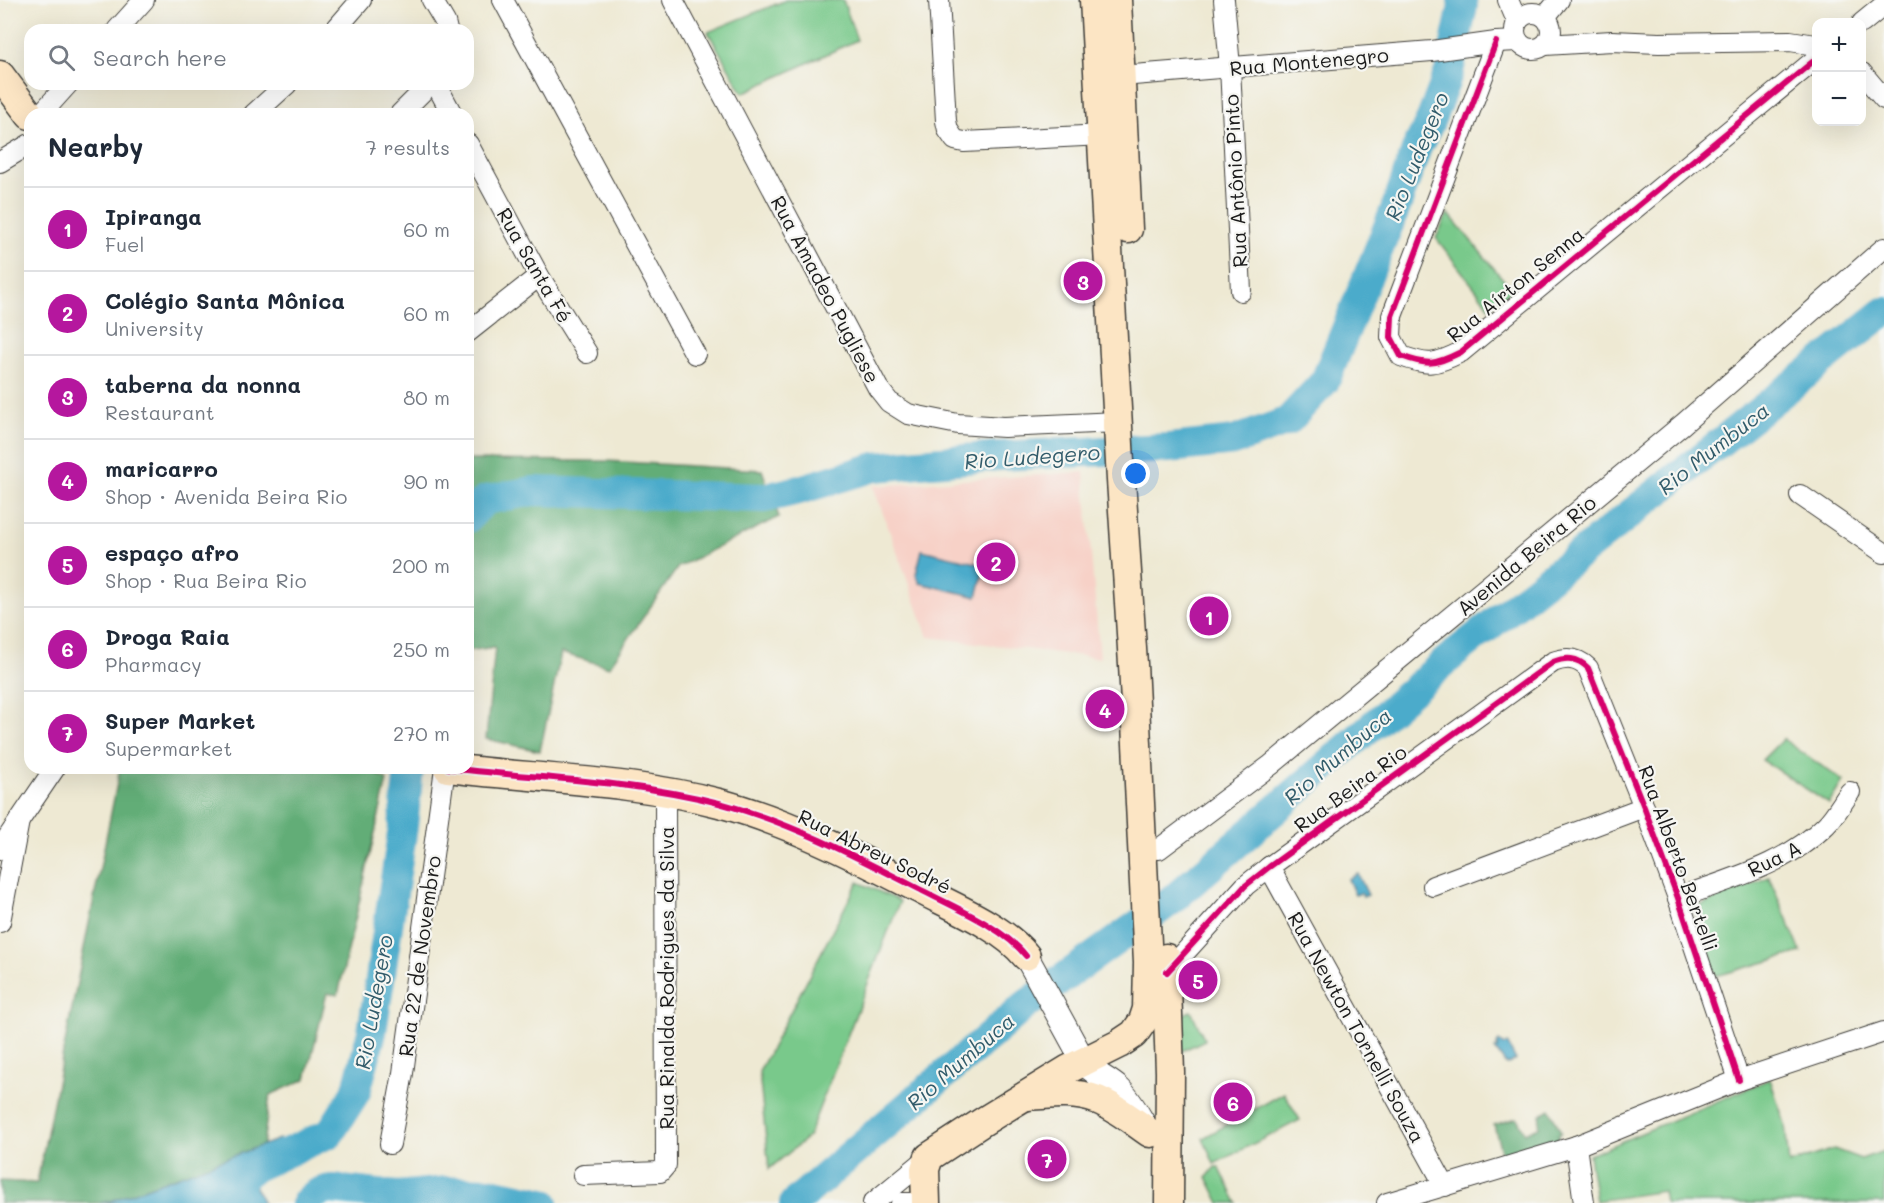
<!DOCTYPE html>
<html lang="en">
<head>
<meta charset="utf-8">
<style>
	body { margin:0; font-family:Mali,sans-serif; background:#f6f6f7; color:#1f2937 }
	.controls { position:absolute; right:18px; top:18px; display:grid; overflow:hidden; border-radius:12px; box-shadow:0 6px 24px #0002 }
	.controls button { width:54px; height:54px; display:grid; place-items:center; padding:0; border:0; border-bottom:2px solid #e0e1e3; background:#fff; color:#1f2937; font:30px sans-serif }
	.you { position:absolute; left:1136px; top:474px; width:21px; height:21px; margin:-15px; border:4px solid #fff; border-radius:50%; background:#1a73e8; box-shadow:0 0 0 9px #1a73e833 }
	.badge { display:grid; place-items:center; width:39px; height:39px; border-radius:50%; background:#b5179e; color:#fff; font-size:20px; font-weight:700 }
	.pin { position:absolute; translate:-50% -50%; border:3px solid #fff; box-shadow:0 2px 6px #0006 }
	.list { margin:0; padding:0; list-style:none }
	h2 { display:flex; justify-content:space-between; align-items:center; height:78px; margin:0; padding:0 24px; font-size:26px }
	h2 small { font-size:20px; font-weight:400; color:#747a83 }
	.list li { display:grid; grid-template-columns:39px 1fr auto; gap:18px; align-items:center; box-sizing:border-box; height:84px; padding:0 24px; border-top:2px solid #e0e1e3 }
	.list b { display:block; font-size:22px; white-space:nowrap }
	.list p { margin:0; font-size:20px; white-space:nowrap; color:#747a83 }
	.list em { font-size:20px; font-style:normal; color:#747a83 }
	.icon { flex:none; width:33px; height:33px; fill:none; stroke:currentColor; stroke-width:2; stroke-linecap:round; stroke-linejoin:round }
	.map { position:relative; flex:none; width:1884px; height:1203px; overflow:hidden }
	.search { position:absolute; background:#fff; box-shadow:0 6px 24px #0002; left:24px; top:24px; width:450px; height:66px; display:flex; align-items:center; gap:15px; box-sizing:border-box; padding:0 21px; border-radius:18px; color:#747a83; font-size:22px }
	.panel { position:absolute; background:#fff; box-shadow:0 6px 24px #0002; left:24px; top:108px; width:450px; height:666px; border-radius:18px }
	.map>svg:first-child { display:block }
	.built { fill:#f7d1c7 }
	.green { fill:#79c98b; stroke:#4a7254; stroke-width:1.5 }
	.forest { fill:#62ad77; stroke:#3f644a; stroke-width:1.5 }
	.water { fill:#4cabcb; stroke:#346474; stroke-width:1.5 }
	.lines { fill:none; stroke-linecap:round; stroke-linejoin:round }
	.river { stroke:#4cabcb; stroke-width:30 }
	.minor-casing { stroke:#3c3b37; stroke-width:22 }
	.tertiary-casing { stroke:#3c3b37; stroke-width:26 }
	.secondary-casing { stroke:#3c3b37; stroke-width:31 }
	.minor { stroke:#fff; stroke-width:20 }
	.tertiary { stroke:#fff; stroke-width:24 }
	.secondary { stroke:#fce5c4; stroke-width:28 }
	.cycleway-casing { stroke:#f6f6f2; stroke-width:10 }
	.cycleway { stroke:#d6006c; stroke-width:6 }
	.labels { text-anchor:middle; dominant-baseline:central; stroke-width:4.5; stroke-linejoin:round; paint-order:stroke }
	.street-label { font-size:20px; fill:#1c1c1c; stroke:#f6f6f2 }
	.water-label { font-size:21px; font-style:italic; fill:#325c6b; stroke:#f6f6f2 }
</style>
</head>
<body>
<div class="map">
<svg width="1884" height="1203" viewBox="0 0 1884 1203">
	<rect width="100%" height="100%" fill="#f6f6f2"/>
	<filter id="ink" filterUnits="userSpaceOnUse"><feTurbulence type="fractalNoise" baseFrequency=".0167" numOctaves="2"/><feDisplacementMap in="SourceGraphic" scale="12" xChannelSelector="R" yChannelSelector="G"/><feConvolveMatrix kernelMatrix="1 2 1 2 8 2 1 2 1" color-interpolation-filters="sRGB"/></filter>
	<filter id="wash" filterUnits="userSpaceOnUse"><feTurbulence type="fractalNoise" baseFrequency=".008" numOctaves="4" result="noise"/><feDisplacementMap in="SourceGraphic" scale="24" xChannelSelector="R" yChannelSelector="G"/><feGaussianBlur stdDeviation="1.35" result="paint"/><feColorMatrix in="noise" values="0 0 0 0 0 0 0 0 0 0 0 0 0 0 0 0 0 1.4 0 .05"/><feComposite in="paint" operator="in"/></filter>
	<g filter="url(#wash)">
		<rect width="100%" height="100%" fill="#eee9d3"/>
		<path class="built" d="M1084,472l16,186 -172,-21 -55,-151z"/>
		<g class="green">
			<path d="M786,0h57l14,40 -114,53 -35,-61z"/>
			<path d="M1448,213l64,77 -22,18 -54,-70z"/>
			<path d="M1783,739l60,42 -14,23 -67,-44z"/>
			<path d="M1769,877l32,75 -85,24 -22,-68z"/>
			<path d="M858,882l42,19 -92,236 -39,32 -10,-97z"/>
			<path d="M1191,1011l14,29 -27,13 1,-37z"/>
			<path d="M1770,1079l15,45 4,40 45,-15 27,10 23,-8v52h-219l-2,-12 -67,10 -7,-46z"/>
			<path d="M1284,1093l16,27 -86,44 -11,-26z"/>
			<path d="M1215,1167h4l18,36h-17l-13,-26z"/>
		</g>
		<g class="forest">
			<path d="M468,460l139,1 155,9 17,47 -101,50 -69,100 -48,-14 -21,98 -54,-12 9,-92 -27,4z"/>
			<path d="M120,768h248l19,12 -49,215 -11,-2 -21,86 -36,16 -7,50 -152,56 -11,2h-100v-22l37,2z"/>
			<path d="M1550,1109l11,23 -3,3 1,6 -57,15 -8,-31 23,-7 8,15 14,-6 1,-12z"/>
		</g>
		<g class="water">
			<path d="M922,550l63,15 -8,32 -57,-14 -4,-9z"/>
			<path d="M1358,874l10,21 -5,2 -2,-4 -6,2 -7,-16z"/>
			<path d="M1499,1041l5,4 3,-2 9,17 -10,5 -11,-16 3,-1 -1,-4z"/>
			<path d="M279,1139l-2,25 -23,21 9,18h-163l11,-2z"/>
		</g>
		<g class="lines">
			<g class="river">
				<path d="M468,518l17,-18 48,-9 232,7 34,-8 76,-23 124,-11 170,-8 65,-7 54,-20 37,-40 71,-174 21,-60 12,-23 20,-52 14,-66 -1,-6"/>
				<path d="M242,1177l13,-10 75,-34 26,-41 16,-60 31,-205 6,-59"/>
				<path d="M306,1203c7,-9 14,-13 26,-14l65,7 50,-5 43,1 54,11"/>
				<path d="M794,1203l233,-199 144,-103 283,-247 430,-342"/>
			</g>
		</g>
	</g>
	<g filter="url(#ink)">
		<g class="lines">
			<defs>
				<g id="minor">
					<path d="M432,0l13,22 2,8"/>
					<path d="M503,0l192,354"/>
					<path d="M673,0l205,388 11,14 19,12 50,10 46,3 114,-5"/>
					<path d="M939,0l7,121 2,9 7,10 9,2 139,-7"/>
					<path d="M1224,0l6,67 11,224"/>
					<path d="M1508,0l9,21"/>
					<circle cx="1533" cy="31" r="18"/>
					<path d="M1545,17l14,-17"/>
					<path d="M1862,23l22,-18"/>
					<path d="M117,30l27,-30"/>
					<path d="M335,30l26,-30"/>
					<path d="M1496,42l-104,274 -1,21 10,19c27,10 34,9 60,-4l355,-293"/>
					<path d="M1545,45l67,-4 47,2 131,-2 26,4"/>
					<path d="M1862,73l22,26"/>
					<path d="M1121,76l311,-25 64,-9 22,-1"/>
					<path d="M436,84l16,30"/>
					<path d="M41,114l27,-30"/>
					<path d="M254,114l33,-30"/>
					<path d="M400,114l30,-30"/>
					<path d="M468,144l71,132 48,77"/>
					<path d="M0,162l30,-18"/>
					<path d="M468,332l71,-56"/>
					<path d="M1800,495l84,58"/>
					<path d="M0,849l55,-81"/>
					<path d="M1159,849l112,-84 257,-212 155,-129 201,-176"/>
					<path d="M1269,867l176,319"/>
					<path d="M1433,886l211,-79"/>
					<path d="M1678,898c51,-19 108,-33 148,-73 9,-9 16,-22 24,-33"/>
					<path d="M0,922l19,-101"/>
					<path d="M1167,972l78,-86 24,-19 284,-205c13,-5 24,-5 35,6l56,139 34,91 61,182"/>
					<path d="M390,1144l13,-71 42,-305"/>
					<path d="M583,1175l77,-3 6,-7 -1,-374"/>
					<path d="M873,1203l56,-46"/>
					<path d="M901,1203h13"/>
					<path d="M1387,1203l189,-57"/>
					<path d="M1584,1203l-8,-57 163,-66 145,-48"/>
				</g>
				<path id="tertiary" d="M1026,956l58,106c9,12 23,16 34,26 12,11 20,27 28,40"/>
				<g id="secondary">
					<path d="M1117,0l11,229"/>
					<path d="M0,75l30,40"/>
					<path d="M448,768c91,11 182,12 271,35 71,19 138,54 204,88 31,16 81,37 103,65"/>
					<path d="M1166,958l4,114 -1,131"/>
					<path d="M1028,1096c23,-2 48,-5 70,4 19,8 36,22 52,33"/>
					<path d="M926,1203l-1,-34 4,-12 55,-36 85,-52 50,-25 15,-10 9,-13 4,-12 1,-46 -15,-299 -12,-184 -27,-480"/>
				</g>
			</defs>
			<use href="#minor" class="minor-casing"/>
			<use href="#tertiary" class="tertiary-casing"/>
			<use href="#secondary" class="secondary-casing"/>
			<use href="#minor" class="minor"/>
			<use href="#tertiary" class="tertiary"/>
			<use href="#secondary" class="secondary"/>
			<defs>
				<g id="cycleway">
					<path d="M1496,42l-104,274 -1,21 10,19c27,10 34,9 60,-4l355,-293"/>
					<path d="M448,768c91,11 182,12 271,35 71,19 138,54 204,88 31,16 81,37 103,65"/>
					<path d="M1167,972l78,-86 24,-19 284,-205c13,-5 24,-5 35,6l56,139 34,91 61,182"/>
				</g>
			</defs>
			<use href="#cycleway" class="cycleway-casing"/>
			<use href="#cycleway" class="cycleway"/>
		</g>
	</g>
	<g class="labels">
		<g class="street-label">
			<text transform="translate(1309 61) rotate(-5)">Rua Montenegro</text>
			<text transform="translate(1235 181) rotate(-93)">Rua Antônio Pinto</text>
			<text transform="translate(535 265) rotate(60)">Rua Santa Fé</text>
			<text transform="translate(1515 284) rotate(-39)">Rua Aírton Senna</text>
			<text transform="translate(826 289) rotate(62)">Rua Amadeo Pugliese</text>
			<text transform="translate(1526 555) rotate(-40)">Avenida Beira Rio</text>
			<text transform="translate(1350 788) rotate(-36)">Rua Beira Rio</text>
			<text transform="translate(875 851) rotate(26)">Rua Abreu Sodré</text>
			<text transform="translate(1679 858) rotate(70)">Rua Alberto Bertelli</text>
			<text transform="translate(1774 858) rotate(-26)">Rua A</text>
			<text transform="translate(419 956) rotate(-82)">Rua 22 de Novembro</text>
			<text transform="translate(666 978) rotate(-90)">Rua Rinalda Rodrigues da Silva</text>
			<text transform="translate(1357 1027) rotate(61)">Rua Newton Tornelli Souza</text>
		</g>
		<g class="water-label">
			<text transform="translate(1416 156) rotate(-68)">Rio Ludegero</text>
			<text transform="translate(1713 448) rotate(-38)">Rio Mumbuca</text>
			<text transform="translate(1032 456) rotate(-4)">Rio Ludegero</text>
			<text transform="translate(1337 756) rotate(-41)">Rio Mumbuca</text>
			<text transform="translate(373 1002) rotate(-80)">Rio Ludegero</text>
			<text transform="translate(960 1061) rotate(-41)">Rio Mumbuca</text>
		</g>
	</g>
</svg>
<div class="controls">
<button>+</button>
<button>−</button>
</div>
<div class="you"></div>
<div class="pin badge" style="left:1209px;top:616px">1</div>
<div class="pin badge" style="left:996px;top:562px">2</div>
<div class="pin badge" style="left:1083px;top:281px">3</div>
<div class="pin badge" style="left:1105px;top:709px">4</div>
<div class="pin badge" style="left:1198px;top:980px">5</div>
<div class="pin badge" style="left:1233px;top:1102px">6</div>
<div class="pin badge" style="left:1047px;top:1159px">7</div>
<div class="search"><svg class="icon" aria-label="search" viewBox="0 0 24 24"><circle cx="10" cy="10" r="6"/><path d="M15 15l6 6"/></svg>Search here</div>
<section class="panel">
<h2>Nearby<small>7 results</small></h2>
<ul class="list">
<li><span class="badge">1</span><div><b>Ipiranga</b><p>Fuel</p></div><em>60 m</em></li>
<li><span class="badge">2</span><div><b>Colégio Santa Mônica</b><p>University</p></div><em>60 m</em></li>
<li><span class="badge">3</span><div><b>taberna da nonna</b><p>Restaurant</p></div><em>80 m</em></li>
<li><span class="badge">4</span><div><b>maricarro</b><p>Shop · Avenida Beira Rio</p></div><em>90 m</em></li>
<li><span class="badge">5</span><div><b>espaço afro</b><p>Shop · Rua Beira Rio</p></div><em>200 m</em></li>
<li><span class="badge">6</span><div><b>Droga Raia</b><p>Pharmacy</p></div><em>250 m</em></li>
<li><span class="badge">7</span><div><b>Super Market</b><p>Supermarket</p></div><em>270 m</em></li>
</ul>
</section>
</div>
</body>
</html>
